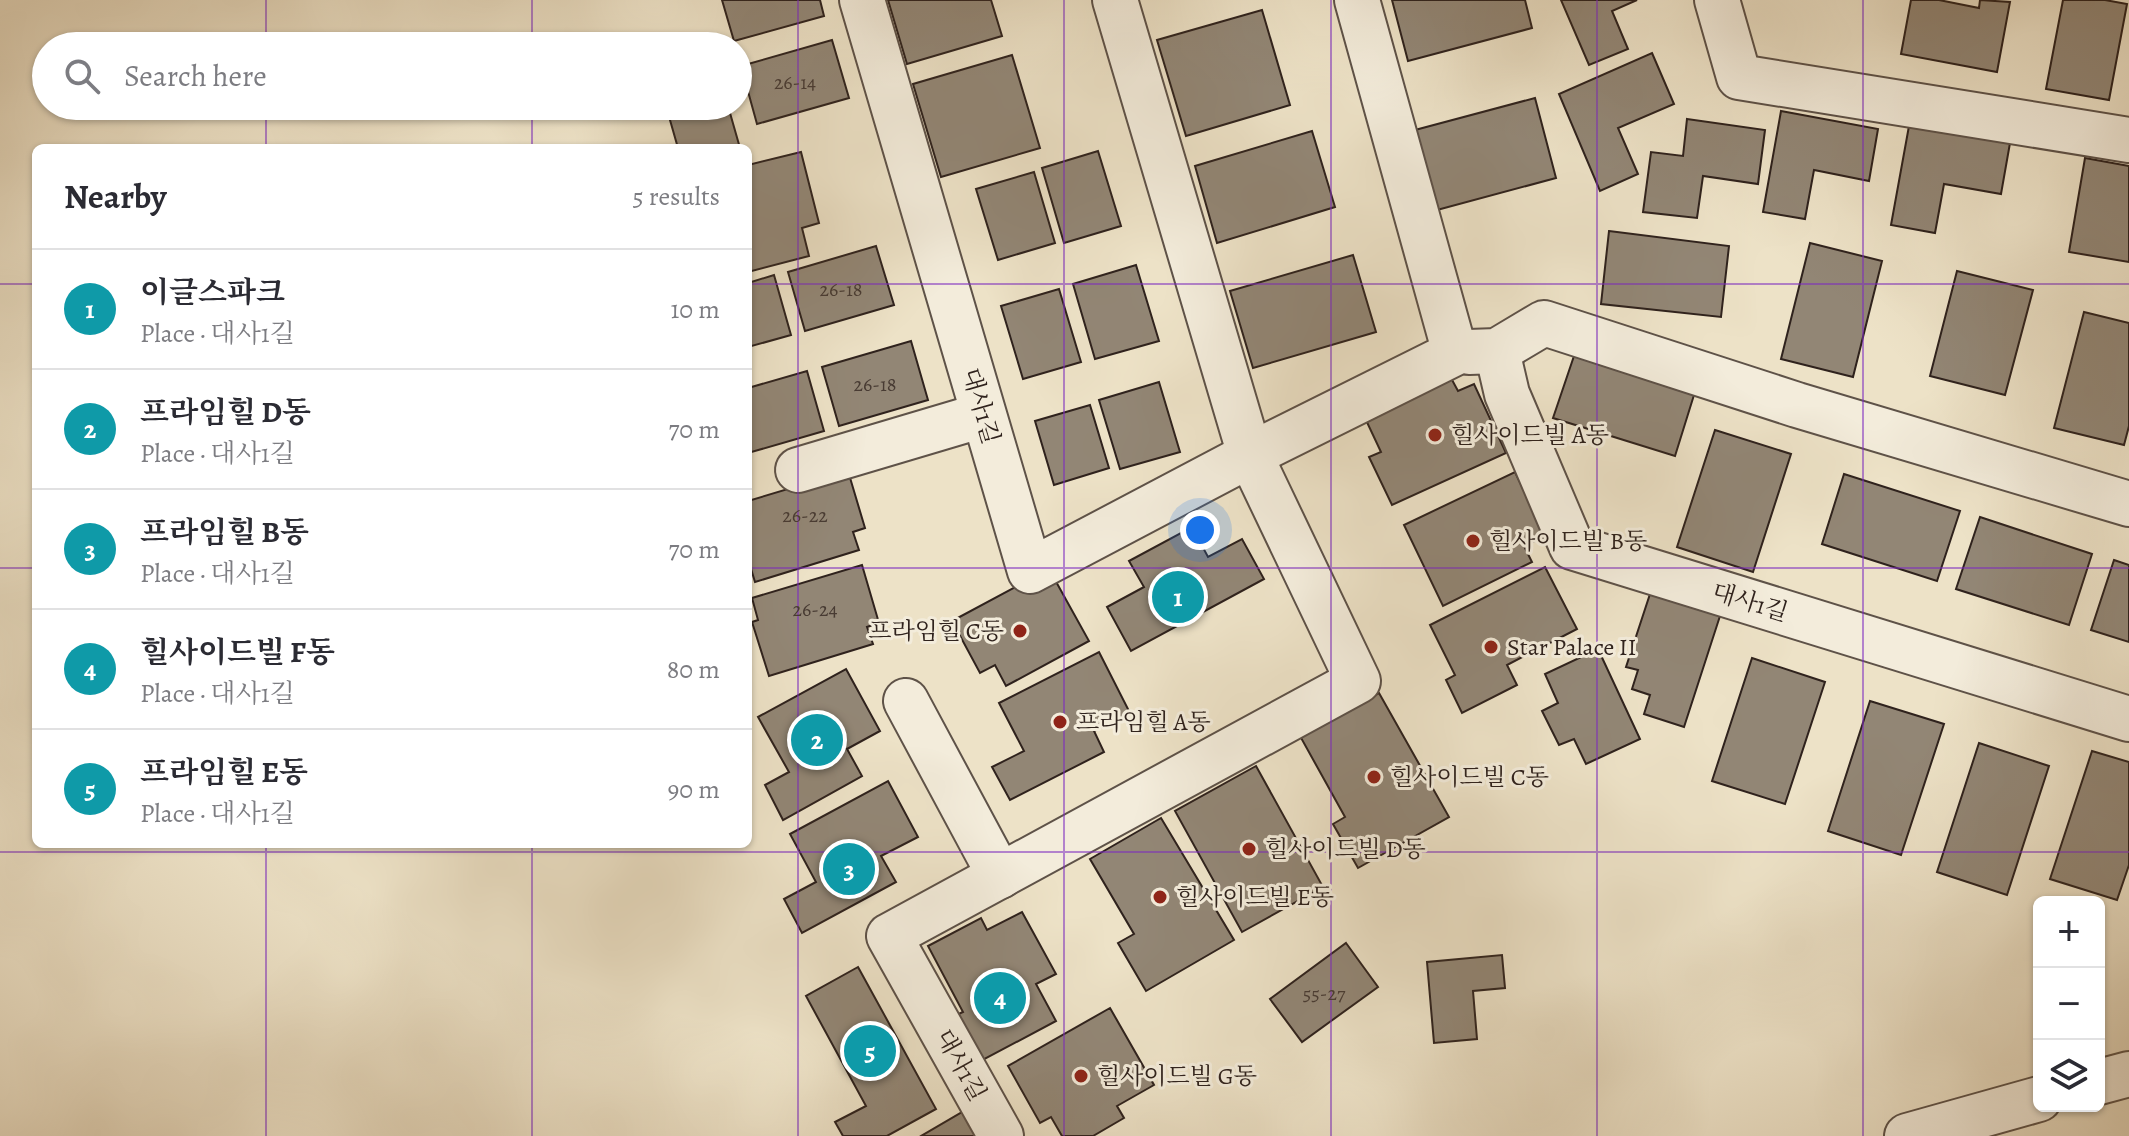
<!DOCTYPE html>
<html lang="en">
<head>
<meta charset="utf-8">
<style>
	body { margin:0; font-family:Alegreya,"Noto Serif KR",serif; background:#f7f7f7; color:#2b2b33 }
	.controls { position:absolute; right:24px; bottom:24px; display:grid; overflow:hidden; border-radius:12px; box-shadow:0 2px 6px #0004 }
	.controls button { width:72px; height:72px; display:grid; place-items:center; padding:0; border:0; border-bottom:2px solid #e1e1e2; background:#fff; color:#2b2b33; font:40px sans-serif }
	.you { position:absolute; left:1200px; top:530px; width:28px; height:28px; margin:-20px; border:6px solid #fff; border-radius:50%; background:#1a73e8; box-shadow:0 0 0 12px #1a73e833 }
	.badge { display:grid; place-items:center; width:52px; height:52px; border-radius:50%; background:#db2777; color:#fff; font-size:26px; font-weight:700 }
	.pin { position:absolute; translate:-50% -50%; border:4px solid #fff; box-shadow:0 2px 8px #0006 }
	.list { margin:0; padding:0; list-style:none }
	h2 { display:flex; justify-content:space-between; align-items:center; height:104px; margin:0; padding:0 32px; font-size:34px }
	h2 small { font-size:26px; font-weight:400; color:#7c7c81 }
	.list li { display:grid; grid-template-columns:52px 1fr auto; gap:24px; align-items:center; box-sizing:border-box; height:120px; padding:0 32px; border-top:2px solid #e1e1e2 }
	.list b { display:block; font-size:30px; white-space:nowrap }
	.list p { margin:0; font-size:26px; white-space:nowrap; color:#7c7c81 }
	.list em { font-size:26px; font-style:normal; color:#7c7c81 }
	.icon { flex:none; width:44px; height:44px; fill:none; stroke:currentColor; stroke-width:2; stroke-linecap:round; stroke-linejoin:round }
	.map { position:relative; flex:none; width:2129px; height:1136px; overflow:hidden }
	.search { position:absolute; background:#fff; box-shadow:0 2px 6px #0004; left:32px; top:32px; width:720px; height:88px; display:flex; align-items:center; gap:20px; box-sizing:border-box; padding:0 28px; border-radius:44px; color:#7c7c81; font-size:30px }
	.panel { position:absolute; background:#fff; box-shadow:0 2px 6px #0004; left:32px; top:144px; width:720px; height:704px; border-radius:12px }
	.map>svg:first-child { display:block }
	.building { fill:#928675; stroke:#2f221d; stroke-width:2 }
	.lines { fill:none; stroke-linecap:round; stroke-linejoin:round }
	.minor-casing { stroke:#5e5248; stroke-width:48 }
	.minor { stroke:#f3ecdb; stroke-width:44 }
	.grid { fill:none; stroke:#7b2cbf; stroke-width:2; stroke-opacity:0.55 }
	.poi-dot { fill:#8f2418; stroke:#f3ecdb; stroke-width:3 }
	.labels { text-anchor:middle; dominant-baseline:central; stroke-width:6; stroke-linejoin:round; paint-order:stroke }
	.number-label { font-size:20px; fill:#483b33 }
	.street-label { font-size:24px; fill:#2f221d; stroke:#f3ecdb }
	.poi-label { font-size:24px; fill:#2f221d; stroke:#f3ecdb; text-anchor:start }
</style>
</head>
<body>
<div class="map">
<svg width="2129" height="1136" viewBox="0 0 2129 1136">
	<rect width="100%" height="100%" fill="#ede2c7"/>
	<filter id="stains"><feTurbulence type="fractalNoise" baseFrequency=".0025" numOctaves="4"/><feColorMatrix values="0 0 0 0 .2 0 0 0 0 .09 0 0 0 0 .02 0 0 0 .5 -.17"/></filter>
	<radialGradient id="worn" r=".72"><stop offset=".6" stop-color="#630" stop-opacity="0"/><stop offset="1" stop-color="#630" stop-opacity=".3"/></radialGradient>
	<g class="building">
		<path d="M722,0h98l4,16 -90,25z"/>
		<path d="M888,0h103l11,36 -95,28z"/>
		<path d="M1392,0h133l7,28 -124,33z"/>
		<path d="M1561,0h76l-25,11 16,38 -39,16z"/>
		<path d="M1911,0h28l40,8 1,-8 30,2 -13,70 -96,-18z"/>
		<path d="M2063,0h42l22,4 -18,96 -63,-11z"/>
		<path d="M1262,10l28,95 -104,31 -29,-96z"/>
		<path d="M832,40l17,58 -92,26 -16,-58z"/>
		<path d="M1652,53l22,51 -56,24 20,46 -38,17 -41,-97z"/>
		<path d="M1012,55l28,93 -99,29 -28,-93z"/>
		<path d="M1535,98l21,80 -119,32 -22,-80z"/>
		<path d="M666,106h62l12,42h-62z"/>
		<path d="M1781,111l97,18 -9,52 -55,-11 -9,49 -42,-7z"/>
		<path d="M1687,119l78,11 -7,54 -55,-8 -6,42 -54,-6 8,-60 32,4z"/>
		<path d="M1909,126l101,17 -9,51 -57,-10 -9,49 -44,-8z"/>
		<path d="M1312,131l23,76 -118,36 -22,-77z"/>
		<path d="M1098,151l23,75 -57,17 -22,-75z"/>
		<path d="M801,152l18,71 -17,5 7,28 -61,16v-107z"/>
		<path d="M2085,158l44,8v96l-60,-10z"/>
		<path d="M1034,172l21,71 -57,17 -22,-71z"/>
		<path d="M1609,231l120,15 -8,71 -120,-13z"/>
		<path d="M1810,243l72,18 -29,116 -72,-18z"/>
		<path d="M876,246l18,59 -89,26 -17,-59z"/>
		<path d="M1353,255l23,77 -123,36 -23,-77z"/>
		<path d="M1136,265l23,76 -64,18 -22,-75z"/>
		<path d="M1957,271l76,19 -28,105 -75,-19z"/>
		<path d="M774,275l17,60 -43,12v-64z"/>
		<path d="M1059,289l22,73 -58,17 -22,-73z"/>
		<path d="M2084,312l45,11v103l-5,19 -70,-17z"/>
		<path d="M911,341l17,59 -89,26 -17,-59z"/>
		<path d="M1574,356l120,39 -19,61 -122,-38z"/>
		<path d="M807,371l17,60 -76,22v-65z"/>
		<path d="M1451,378l7,13 16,-7 32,69 -114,52 -23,-48 12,-5 -16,-34z"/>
		<path d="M1159,382l21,70 -60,17 -21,-69z"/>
		<path d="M1090,405l19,63 -55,17 -19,-64z"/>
		<path d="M1715,430l76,24 -38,118 -76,-25z"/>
		<path d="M848,471l17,57 -12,4 6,18 -104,32 -7,-23v-58z"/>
		<path d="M1515,472l31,64 -22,10 8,16 -89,44 -39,-81z"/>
		<path d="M1844,474l116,37 -23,70 -115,-37z"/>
		<path d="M1980,517l112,37 -23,71 -113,-36z"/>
		<path d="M1192,527l16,30 34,-18 22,40 -133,72 -24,-44 37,-20 -15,-26z"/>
		<path d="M2114,560l15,5v77l-38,-12z"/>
		<path d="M862,565l17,58 -12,4 6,17 -104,32 -17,-54 6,-2 -6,-22z"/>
		<path d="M1545,567l32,62 -70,36 10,20 -55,28 -16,-33 9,-5 -25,-50z"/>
		<path d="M1049,569l40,72 -83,45 -11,-21 -15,8 -28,-52z"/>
		<path d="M1650,594l70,22 -36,111 -40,-13 6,-19 -18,-6 6,-19 -12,-3z"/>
		<path d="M1598,649l42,90 -54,25 -12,-25 -15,6 -17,-34 16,-8 -13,-29z"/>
		<path d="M1099,652l31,61 -36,18 10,21 -94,48 -18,-33 32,-16 -25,-48z"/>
		<path d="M1752,658l73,24 -40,122 -73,-23z"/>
		<path d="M846,669l34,62 -33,18 15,27 -79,44 -18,-35 24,-13 -31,-55z"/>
		<path d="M1379,693l70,124 -91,51 -25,-44 12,-7 -45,-81z"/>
		<path d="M1870,701l74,23 -43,131 -73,-24z"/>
		<path d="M1979,743l70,23 -42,129 -70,-23z"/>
		<path d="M2092,751l37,11v103l-12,35 -67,-21z"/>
		<path d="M1256,766l67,121 -81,45 -67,-121z"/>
		<path d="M888,781l30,56 -37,19 15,26 -94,51 -18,-34 32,-17 -26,-48z"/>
		<path d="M1161,818l73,122 -88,51 -28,-48 16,-9 -44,-75z"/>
		<path d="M1022,912l34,62 -20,10 20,37 -79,42 -25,-46 11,-5 -35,-66 53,-28 6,12z"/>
		<path d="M1346,943l32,44 -76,55 -32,-43z"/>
		<path d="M1502,955l3,33 -32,3 4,48 -43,4 -7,-81z"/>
		<path d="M858,967l78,142 -49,27h-44l-8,-14 31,-16 -60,-110z"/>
		<path d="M1110,1008l44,77 -37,21 7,12 -31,18h-31l-11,-19 -11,6 -32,-57z"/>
		<path d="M964,1111l14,25h-57z"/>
	</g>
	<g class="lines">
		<defs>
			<g id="minor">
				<path d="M862,0l168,571 220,-116 205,-102 -98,-353"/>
				<path d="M1717,0l22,77 390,63"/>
				<path d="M1497,351l10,43 65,153 557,172"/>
				<path d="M1469,352l28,-1 47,-28 253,82 332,99"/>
				<path d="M798,470l185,-55"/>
				<path d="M906,701l94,175"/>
				<path d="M2099,1082l30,-8"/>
				<path d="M1001,1136l-112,-200 469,-255 -108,-226 -135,-455"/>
				<path d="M1907,1136l132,-37"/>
			</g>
		</defs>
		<use href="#minor" class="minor-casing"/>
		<use href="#minor" class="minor"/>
	</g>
	<path class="grid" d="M266,0v46M532,0v46M798,0v1136M1064,0v1136M1331,0v1136M1597,0v1136M1863,0v1136M266,106v42M532,106v42M0,284h36M748,284h1381M0,568h36M748,568h1381M266,844v292M532,844v292M0,852h2129"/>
	<g class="poi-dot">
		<circle cx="1435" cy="435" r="8"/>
		<circle cx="1473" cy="541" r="8"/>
		<circle cx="1020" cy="631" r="8"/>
		<circle cx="1491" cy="647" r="8"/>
		<circle cx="1060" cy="722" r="8"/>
		<circle cx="1374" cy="777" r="8"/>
		<circle cx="1249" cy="849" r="8"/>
		<circle cx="1160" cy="897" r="8"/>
		<circle cx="1081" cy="1076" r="8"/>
	</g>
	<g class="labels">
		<g class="number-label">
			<text x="795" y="82">26-14</text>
			<text x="841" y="289">26-18</text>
			<text x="875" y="384">26-18</text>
			<text x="805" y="515">26-22</text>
			<text x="815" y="609">26-24</text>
			<text x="1324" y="993">55-27</text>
		</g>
		<g class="street-label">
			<text transform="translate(981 406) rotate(74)">대사1길</text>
			<text transform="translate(1750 602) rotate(17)">대사1길</text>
			<text transform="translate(961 1065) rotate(61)">대사1길</text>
		</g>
		<g class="poi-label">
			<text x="1451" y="435">힐사이드빌 A동</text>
			<text x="1489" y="541">힐사이드빌 B동</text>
			<text x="1004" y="631" text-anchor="end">프라임힐 C동</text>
			<text x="1507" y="647">Star Palace II</text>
			<text x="1076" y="722">프라임힐 A동</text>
			<text x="1390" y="777">힐사이드빌 C동</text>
			<text x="1265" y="849">힐사이드빌 D동</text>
			<text x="1176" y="897">힐사이드빌 E동</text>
			<text x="1097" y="1076">힐사이드빌 G동</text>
		</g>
	</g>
	<rect width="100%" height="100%" filter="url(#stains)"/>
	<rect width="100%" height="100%" fill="url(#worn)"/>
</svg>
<div class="controls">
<button>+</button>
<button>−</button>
<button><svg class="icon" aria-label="layers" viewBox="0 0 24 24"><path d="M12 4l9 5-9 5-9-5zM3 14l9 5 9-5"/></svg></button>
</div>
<div class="you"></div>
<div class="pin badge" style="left:1178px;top:597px;background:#0f9aa8">1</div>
<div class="pin badge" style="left:817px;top:740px;background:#0f9aa8">2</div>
<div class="pin badge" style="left:849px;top:869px;background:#0f9aa8">3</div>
<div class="pin badge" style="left:1000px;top:998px;background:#0f9aa8">4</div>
<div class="pin badge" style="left:870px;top:1051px;background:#0f9aa8">5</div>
<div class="search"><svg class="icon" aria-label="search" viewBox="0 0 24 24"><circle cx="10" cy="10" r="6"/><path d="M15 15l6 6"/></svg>Search here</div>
<section class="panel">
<h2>Nearby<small>5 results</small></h2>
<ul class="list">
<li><span class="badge" style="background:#0f9aa8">1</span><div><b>이글스파크</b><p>Place · 대사1길</p></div><em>10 m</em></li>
<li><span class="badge" style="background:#0f9aa8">2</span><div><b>프라임힐 D동</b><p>Place · 대사1길</p></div><em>70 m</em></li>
<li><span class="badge" style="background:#0f9aa8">3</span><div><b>프라임힐 B동</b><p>Place · 대사1길</p></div><em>70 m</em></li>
<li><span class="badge" style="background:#0f9aa8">4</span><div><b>힐사이드빌 F동</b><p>Place · 대사1길</p></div><em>80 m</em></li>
<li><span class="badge" style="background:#0f9aa8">5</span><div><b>프라임힐 E동</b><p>Place · 대사1길</p></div><em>90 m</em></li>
</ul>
</section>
</div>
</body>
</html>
